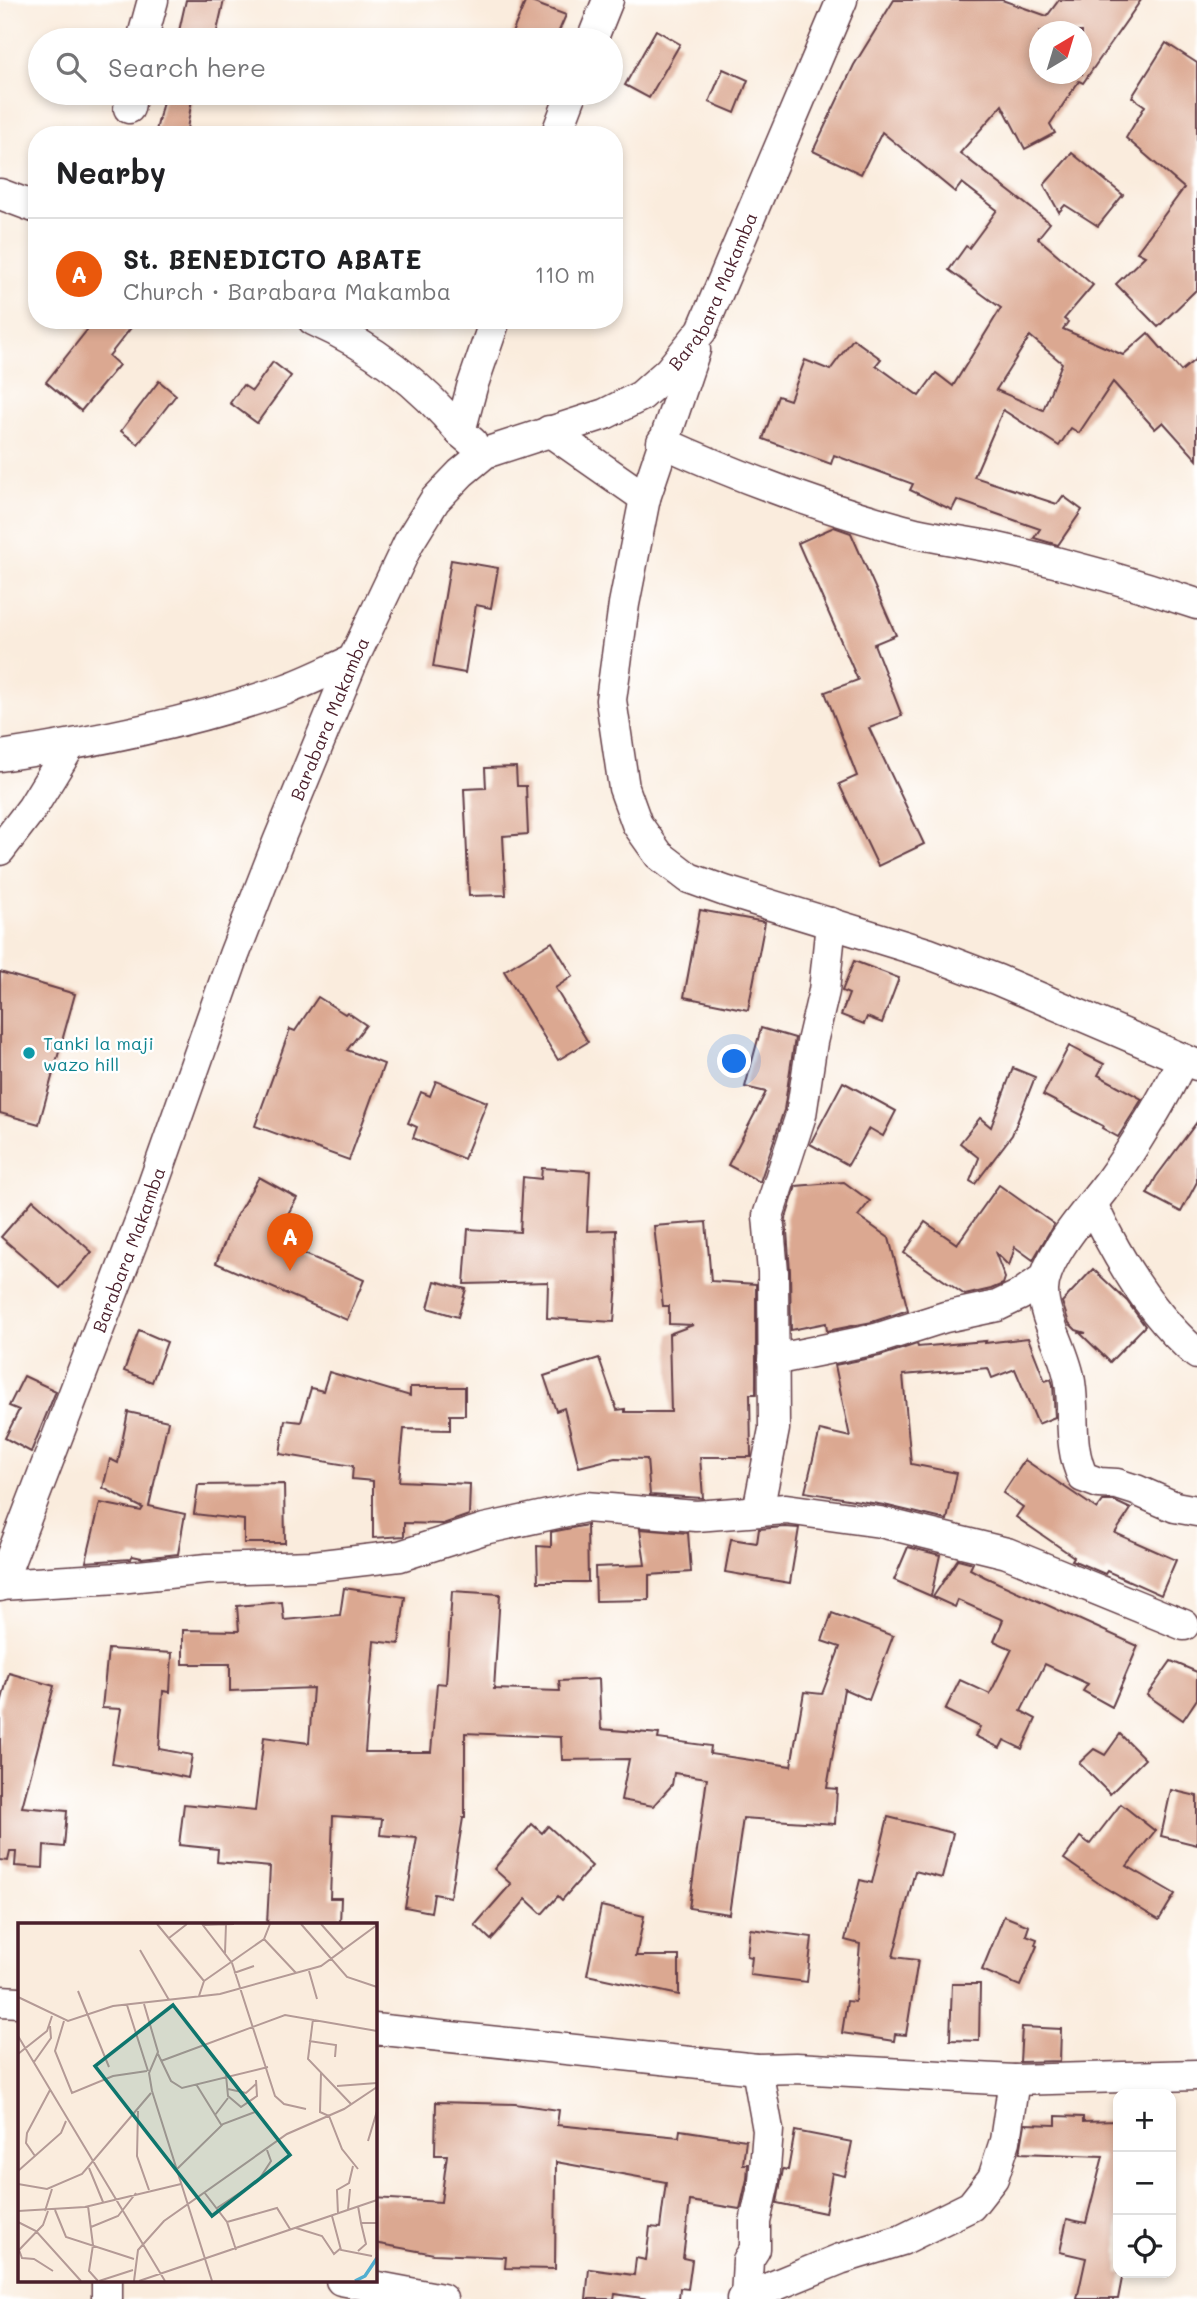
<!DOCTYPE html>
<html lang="en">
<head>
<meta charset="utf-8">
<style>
	body { margin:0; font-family:Mali,sans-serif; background:#f6f6f6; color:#202124 }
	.controls { position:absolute; right:21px; bottom:21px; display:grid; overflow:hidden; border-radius:14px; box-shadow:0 4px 10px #0003 }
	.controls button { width:63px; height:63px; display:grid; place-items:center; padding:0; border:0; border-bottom:2px solid #e0e0e0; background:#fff; color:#202124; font:35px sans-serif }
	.compass { position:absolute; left:1029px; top:21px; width:63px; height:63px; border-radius:50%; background:#fff; box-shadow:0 4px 10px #0003; rotate:38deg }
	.you { position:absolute; left:735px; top:1062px; width:24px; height:24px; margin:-18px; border:5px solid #fff; border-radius:50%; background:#1a73e8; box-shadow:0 0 0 10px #1a73e833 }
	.badge { display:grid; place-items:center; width:46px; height:46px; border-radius:50%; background:#ea580c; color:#fff; font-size:23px; font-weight:700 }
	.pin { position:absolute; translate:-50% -58px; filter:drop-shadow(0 2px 4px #0008) }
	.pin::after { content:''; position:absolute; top:37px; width:24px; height:21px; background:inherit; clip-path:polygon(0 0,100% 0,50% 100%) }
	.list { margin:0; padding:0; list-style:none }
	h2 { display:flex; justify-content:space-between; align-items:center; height:91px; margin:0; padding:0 28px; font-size:30px }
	h2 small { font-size:23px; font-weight:400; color:#757577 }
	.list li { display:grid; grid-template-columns:46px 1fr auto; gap:21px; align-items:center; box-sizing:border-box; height:112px; padding:0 28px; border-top:2px solid #e0e0e0 }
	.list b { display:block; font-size:26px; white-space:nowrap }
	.list p { margin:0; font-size:23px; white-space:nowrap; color:#757577 }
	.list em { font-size:23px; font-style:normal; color:#757577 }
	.icon { flex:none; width:38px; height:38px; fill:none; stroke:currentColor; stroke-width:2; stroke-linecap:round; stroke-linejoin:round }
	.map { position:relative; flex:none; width:1197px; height:2299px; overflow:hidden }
	.search { position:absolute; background:#fff; box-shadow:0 4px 10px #0003; left:28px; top:28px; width:595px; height:77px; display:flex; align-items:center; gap:18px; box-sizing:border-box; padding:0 24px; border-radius:38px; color:#757577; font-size:26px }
	.panel { position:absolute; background:#fff; box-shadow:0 4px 10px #0003; left:28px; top:126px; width:595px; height:203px; border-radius:28px }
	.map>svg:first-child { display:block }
	.building { fill:#dba891; fill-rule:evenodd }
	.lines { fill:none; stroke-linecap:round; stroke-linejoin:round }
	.minor-casing { stroke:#643e46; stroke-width:33 }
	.minor { stroke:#fff; stroke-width:30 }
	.culture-dot { fill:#0f9aa8; stroke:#fff; stroke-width:2.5 }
	.labels { text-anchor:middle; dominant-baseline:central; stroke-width:5; stroke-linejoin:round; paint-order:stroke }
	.street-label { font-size:18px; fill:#4a1f2b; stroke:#fff }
	.culture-label { font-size:18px; fill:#0d838f; stroke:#fff; text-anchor:start }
	.inset-river { fill:none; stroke:#52aed0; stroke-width:3.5 }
	.inset-road { fill:none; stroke:#b49a96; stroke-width:2 }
	.view { fill:#0f766e; fill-opacity:0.15; stroke:#0f766e; stroke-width:3.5 }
	.inset-edge { fill:none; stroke:#4a1f2b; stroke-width:3.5 }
</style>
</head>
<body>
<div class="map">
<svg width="1197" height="2299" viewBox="0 0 1197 2299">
	<rect width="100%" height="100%" fill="#fff"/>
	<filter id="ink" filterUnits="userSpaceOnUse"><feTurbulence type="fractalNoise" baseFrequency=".0143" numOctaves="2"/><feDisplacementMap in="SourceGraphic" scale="14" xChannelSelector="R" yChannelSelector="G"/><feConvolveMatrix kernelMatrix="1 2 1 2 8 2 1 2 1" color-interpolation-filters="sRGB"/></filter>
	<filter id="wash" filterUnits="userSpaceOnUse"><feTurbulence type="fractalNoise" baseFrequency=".00686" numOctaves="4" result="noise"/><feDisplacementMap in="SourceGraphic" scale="28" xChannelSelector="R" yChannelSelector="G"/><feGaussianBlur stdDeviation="1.57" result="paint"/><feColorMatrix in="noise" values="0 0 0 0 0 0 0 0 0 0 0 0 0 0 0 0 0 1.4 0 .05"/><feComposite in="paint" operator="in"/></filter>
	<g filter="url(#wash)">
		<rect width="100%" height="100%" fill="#faecdd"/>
		<g id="blocks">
			<g class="building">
				<path d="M186,0h38l-9,40h-38z"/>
				<path d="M526,0l40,15 -11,25h-46z"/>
				<path d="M894,0h108l45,16 12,-16h82l-58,83 -4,-2 -29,43 5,9 -30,16 -23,-44 -42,48 90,70 -12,15 55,47 -29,34 4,3 -5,7 60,26 25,-22 33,38 16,-13v102l-34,-38 -8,7 -42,-47 -34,51 -8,-5 -12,18 -56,-36 -29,67 83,27 6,-8 19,14 -24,35 -24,-7 6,-9 -83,-29 -5,10 -42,-20 3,-6 -79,-29 -3,9 -68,-25 15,-43 12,4 15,-40 25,10 23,-31 28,20 -5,6 43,31 17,-23 17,13 48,-78 -52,-38 17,-24 3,2 28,-38 -35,-27 -7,9 -73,-60 -21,42 -48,-23 41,-86zM1040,32h42v42h-42zM1030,336l32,27 -19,47 -47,-20z"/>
				<path d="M656,30l24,14 -31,54 -24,-13z"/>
				<path d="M1166,43l31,20v226l-39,38 -42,-43 29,-28 -8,-4 47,-64 -58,-50 19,-32 -13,-9z"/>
				<path d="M723,69l25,11 -13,33 -26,-11z"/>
				<path d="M165,93h28l-7,42h-31z"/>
				<path d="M1072,153l51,42 -25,31 -33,-21 -6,7 -15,-27z"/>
				<path d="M95,320h42l-28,36 10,9 -38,46 -35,-29z"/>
				<path d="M273,362l18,14 -34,47 -27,-20 13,-18 9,6z"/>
				<path d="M159,381l17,14 -38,49 -17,-13z"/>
				<path d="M834,527l17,6 45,102 -22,9 28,72 -33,12 55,116 -46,22 -39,-82 18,-8 -32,-84 33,-12 -60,-137z"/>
				<path d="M451,560l47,8 -7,40 -15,-3 -11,68 -32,-6z"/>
				<path d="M516,767l1,19h9l2,48 -25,2 3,59 -37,1 -5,-107 22,-1 -1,-20z"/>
				<path d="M700,910l65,12 -17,88 -64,-13z"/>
				<path d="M552,942l21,34 -18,12 33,54 -30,18 -54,-89z"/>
				<path d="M854,961l45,17 -17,45 -15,-6 -3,7 -23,-9 8,-21 -7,-3z"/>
				<path d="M0,972l75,22 -36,130 -39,-11z"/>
				<path d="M318,997l27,17 2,-2 19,13 -19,25 37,14 -35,96 -94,-34 35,-97 5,2z"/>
				<path d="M761,1028l34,10 -11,72 -24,72 -32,-17 38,-73 -21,-5z"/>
				<path d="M1069,1046l35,18 -6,11 44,24 -24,38 -16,-9 1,-2 -60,-31z"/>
				<path d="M1013,1068l22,9 -23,58 -37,49 -5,-3 9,-23 -19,-15 20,-25 11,9z"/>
				<path d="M436,1081l51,21 -23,57 -51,-21 4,-11 -9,-4 13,-31 9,4z"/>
				<path d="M843,1082l53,29 -13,25 -14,-8 -21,37 -38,-21z"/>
				<path d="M1197,1122v60l-16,30 -34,-18 9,-17z"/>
				<path d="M542,1168l48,3 -3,60 29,-1 1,51 -3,41 -67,-4 1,-36 -84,2 4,-55 52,3 3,-55 18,2z"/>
				<path d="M259,1177l38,21 -24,42 91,40 -17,40 -131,-57 19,-45z"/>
				<path d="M844,1182l26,19 -12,15 31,22 19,72 -36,12 -45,9 -1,-8 -35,7 -1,-59 -4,-53 10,-32z"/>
				<path d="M999,1185l55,39 -21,36 -18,-13 -6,19 -14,-14 10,26 -2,6 -12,5 -26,6 -61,-42 21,-31 32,22z"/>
				<path d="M33,1200l59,52 -32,36 -59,-51z"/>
				<path d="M706,1222l5,59 45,3v110h-6l1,63h-51l3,41 -53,-3 -3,-36 -32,-1 -36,9 -15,-59 -8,3 -12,-35 55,-18 18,52 8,-1v3h46l-2,-78 24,-9 -24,-1v-18h-6l-9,-80z"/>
				<path d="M1093,1269l34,32 18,25 -35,36 -30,-29h6l-10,-3 -7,-7 -7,-21z"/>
				<path d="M435,1281l31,8 -8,28 -30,-9z"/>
				<path d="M139,1330l28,12 -15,40 -28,-11z"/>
				<path d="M1028,1338l17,43 6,-2 2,6 2,32 -17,7 -23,-55 -23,9 -4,-10 -85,7 8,89 46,9 -10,47 -63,-15 -79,-13 15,-62 30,7 -15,-72 45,-9 37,-12 1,3 68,-6 -1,2z"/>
				<path d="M329,1372l81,24v-9h55v28h-15v15l-46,-1 -5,52 71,3 -1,31 -26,9 -39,-1v13l-31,2v-57l-21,-2 1,-13 -73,-12 5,-34 16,2 10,-34 12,3z"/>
				<path d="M24,1376l32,15 -25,61 -26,-14 14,-28 -10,-4z"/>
				<path d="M128,1412l40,9 -19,85 36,8 -7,40 -36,4 -10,-2 -1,3 -45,3 14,-59 41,8 2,-3 -40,-20 7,-29 8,4z"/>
				<path d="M1025,1460l72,49 6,-8h11l17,8 -16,24 61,27 -15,35 -54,-24 -2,3 -33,-14 2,-3 -58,-40 7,-10 -20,-14z"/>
				<path d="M284,1484l1,59h-41v-23l-50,-6 4,-29z"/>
				<path d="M587,1525l1,57h-50l-1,-36 14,1v-15z"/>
				<path d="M785,1527l14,1 -9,55 -65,-11 6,-33 26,4 2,-14z"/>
				<path d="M640,1529l48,4 3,39 -42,3v25l-53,1 -1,-34 50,-2z"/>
				<path d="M908,1547l32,8 -9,41 -37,-16z"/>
				<path d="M958,1559l15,4 -3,6 15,8 153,69 -26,61 -29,-16 5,-7 -43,-20 -24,47 15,8 -14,30 -18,-9 -4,8 -25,-12 5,-9 -35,-17 15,-30 30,14 22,-45 -18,-8 9,-21 -45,-20 -3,7 -22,-10z"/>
				<path d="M344,1588l61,9 -6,47 -25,-3 -9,111h66l6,-69 9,1 6,-93 48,3 -6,95 66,2 -1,-10 40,-2 2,50 58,5 -1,5 53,7 -1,8 81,12 13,-74 18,2 18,-47 -18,-6 10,-28 61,23 -24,64 -25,-11 -17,99 10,1 -2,35 -92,-6 -14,96 -40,-6 18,-130 -33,-5 -2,12 -19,21 -32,-6 8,-41 -67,1 -1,-23 -96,-4v85h-2l-13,79 -16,-3 -3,18 -26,-5 12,-69 -37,-3 2,-16 -49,-3 -3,82h11l-1,26h-73l3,-57 -53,-5 1,-13 -39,-4 5,-41 71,7 9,-74 45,6 4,-55 -83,3v-27h-47v-34l56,1 -2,-25 45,-4 2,18 56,-5z"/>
				<path d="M108,1649l64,4 -2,39 -7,-1 -4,58 33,6 -4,23 -22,-5 -54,-9 9,-55 -19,-1z"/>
				<path d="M1171,1661l26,11v27l-14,21 -36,-25z"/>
				<path d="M9,1673l45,13 -32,121 45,4 -3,36 -20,-2 -1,23 -28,-2 1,-14h-6l-2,9 -8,-1v-153z"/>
				<path d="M1120,1734l25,25 -35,35 -31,-31 15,-14 11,6z"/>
				<path d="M1171,1790l26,6v49l-36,-9z"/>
				<path d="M1121,1804l34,27 -28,35 48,28 -16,26 -55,-33 -40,-28 16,-22 10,7z"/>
				<path d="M888,1817l65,16 -11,45 -27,-7 -22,86 25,3 -12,75 -11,-1 -1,7 -52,-8 5,-32 8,1 5,-58 -15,-4 15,-60 12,3z"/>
				<path d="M532,1824l10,9 6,-7 44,40 -30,34 -4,-4 -16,18 -16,-15 -35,41 -16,-15 36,-41 -17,-15z"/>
				<path d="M601,1906l43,10 -8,40h43v39l-92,-20z"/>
				<path d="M1004,1916l25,10 -3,9 11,4 -2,6 2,1 -17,40 -38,-16z"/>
				<path d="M750,1929l62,8 -5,45 -57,-7 2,-18 -5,-1z"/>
				<path d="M952,1984h28l-1,57 -29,-1z"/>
				<path d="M1022,2027l39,2 -1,32 -40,1z"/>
				<path d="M436,2102l79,2 44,6 -2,15 122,12 1,-7 66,10 -3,24h5l-1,15 -7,30 -50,-8 -7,57 9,2 -4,29 -8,-1 -1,11h-30l-34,-5 -1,5h-28l3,-30 45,6 2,-17 10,2 4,-33 10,1 6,-46 -110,-20 -1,107 -50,-1 1,-11 -72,-3 -60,-11v-45l67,4 6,-47h-12z"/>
				<path d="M1056,2116l27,1v5l35,-1v152h5l-5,26h-41l9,-41 -26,-6 7,-33 19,4 17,-67 -83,-3 5,-29 31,1z"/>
				<path d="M795,2131l57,11 -7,34 -13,-3 -7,40 -48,-10 6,-34 5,1z"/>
			</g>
		</g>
	</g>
	<g filter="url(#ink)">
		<use href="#blocks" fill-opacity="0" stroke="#643e46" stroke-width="2"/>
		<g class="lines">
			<defs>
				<g id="minor">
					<path d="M142,40l11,-40"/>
					<path d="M592,40l16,-40"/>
					<path d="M129,108l3,-15"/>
					<path d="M556,135l16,-42"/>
					<path d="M0,194l37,14"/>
					<path d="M313,320c58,26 108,64 147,112"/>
					<path d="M695,350l-50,148 -21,106 -13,96 13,88 13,36 22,31 30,23 36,13 202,62 71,27 199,85"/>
					<path d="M549,431l96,67"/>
					<path d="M472,442l-12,-10 12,-45 23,-67"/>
					<path d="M662,442c75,34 156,64 235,86 33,10 67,13 100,20 67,15 134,34 200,56"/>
					<path d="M0,756c95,-14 193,-34 284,-66 23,-8 46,-20 69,-30"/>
					<path d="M0,850l32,-42 38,-62"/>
					<path d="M1183,1059c-11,22 -22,44 -36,65 -12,20 -25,40 -38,58 -20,27 -66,76 -66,109 0,27 23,62 27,91 5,32 -2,65 13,95l16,6 18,1 19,6 39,17 22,4"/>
					<path d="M1092,1204c25,54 59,111 105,150"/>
					<path d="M773,1360l103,-21 69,-22 52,-11 23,-11 24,-17"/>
					<path d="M758,1511l16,-82 -1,-157 -5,-56 33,-101 11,-73 12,-51 7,-68"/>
					<path d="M0,1585l119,-7 88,-9 106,-3 87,-10 84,-27 101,-22 111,9 90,-7 94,13 127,31 177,72"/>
					<path id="s1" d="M0,1586l141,-367 93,-264 44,-113 75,-182 56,-118 26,-42 26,-27 24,-20 120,-39 36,-18 28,-25 33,-41 140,-330"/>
					<path d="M0,2001l19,1"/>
					<path d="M374,2029l383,40 39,-1 218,12 183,-5"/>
					<path d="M341,2280l101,19"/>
					<path d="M746,2298l2,-38 7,-11v-27l9,-40 4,-52 -11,-61"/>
					<path d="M107,2299v-19"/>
					<path d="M742,2299l98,-40 62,-19 69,-34 22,-28 12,-37 9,-61"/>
				</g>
			</defs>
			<use href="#minor" class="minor-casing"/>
			<use href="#minor" class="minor"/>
		</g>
	</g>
	<circle class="culture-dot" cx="29" cy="1053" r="7"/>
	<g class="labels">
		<g class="street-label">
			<text stroke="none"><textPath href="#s1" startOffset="1536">Barabara Makamba</textPath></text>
			<text stroke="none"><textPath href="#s1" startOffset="928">Barabara Makamba</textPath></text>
			<text stroke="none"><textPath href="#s1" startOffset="360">Barabara Makamba</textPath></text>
		</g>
		<g class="culture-label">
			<text x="43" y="1043">Tanki la maji<tspan x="43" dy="21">wazo hill</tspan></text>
		</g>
	</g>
	<g transform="translate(18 1923)">
		<rect width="359" height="359" fill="#faecdd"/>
		<path class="inset-river" d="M337,358l10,-5 12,-18"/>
		<path class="inset-road" d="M139,1l47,57 -5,15M184,1l30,39 43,133 9,8 22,5M283,1l46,53 30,10M303,1l23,26M185,2l31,-1M151,15l18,-14M246,16l32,34M122,27l29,50M207,30l1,-29M291,48l8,28M216,50l20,-7M186,58l60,-42 6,-15M60,68l31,76M0,74l50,24 45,-15 107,-12 101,-28 56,-41M126,81l14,48 -9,21 3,18 60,190M109,82l21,66M295,96l-5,40 43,45M46,98l-9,30 17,42 41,-17 34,-5M0,113l147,245M291,118l27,4 -1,12M0,131l29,-23 5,-15M140,131l13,27 11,7 86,-21M143,138l124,-46 92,16M16,139l17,-24 -1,-12M303,149l-1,40 9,4 13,33 16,20M208,152l2,21 13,11 16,-11 -1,-16M178,161l26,42M319,163l40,-3M210,166l18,4 10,-9M120,188l-1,45 12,34M197,192l13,-17M350,218l9,-30M17,233l-9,-13 1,-10 23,-43M71,245l14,34M158,247l47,-46 32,-12M0,248l43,-38 5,-12M0,261l29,5 35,-15 69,-81M186,269l23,30 9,28M70,283l5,39 -4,26 9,10M340,283l3,17h16M199,285l41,-27 13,-20 -4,-11M37,287l11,27 68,22M330,287l2,-21M0,288l67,-4 96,-23M27,288l7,-22M320,291l-1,-24 12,-7 4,-17M314,293l9,34 31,6M0,299l18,9 45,50M209,299l50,-14 13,21M73,304l27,-11 18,-23M278,305l26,8 12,18 7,-6M1,327l24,-25 5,-14M1,327l3,8 12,1 19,12M340,328l8,-7 -5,-21M81,358l34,-11M116,358l4,-31 26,-29 123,-87 57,-25 33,-22M121,358l238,-81"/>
		<path class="view" d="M155,82l117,150 -78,61 -117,-150z"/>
		<rect width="359" height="359" class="inset-edge"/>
	</g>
</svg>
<div class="controls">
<button>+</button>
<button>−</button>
<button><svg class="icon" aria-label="locate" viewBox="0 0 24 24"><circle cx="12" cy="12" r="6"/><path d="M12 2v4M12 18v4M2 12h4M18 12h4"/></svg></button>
</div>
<svg class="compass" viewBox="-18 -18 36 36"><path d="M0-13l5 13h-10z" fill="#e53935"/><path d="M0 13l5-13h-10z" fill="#757577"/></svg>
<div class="you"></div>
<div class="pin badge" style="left:290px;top:1271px">A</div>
<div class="search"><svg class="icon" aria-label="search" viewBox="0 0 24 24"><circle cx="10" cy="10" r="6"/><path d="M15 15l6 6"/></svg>Search here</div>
<section class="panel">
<h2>Nearby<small></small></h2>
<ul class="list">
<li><span class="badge">A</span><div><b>St. BENEDICTO ABATE</b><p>Church · Barabara Makamba</p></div><em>110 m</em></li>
</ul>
</section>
</div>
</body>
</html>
